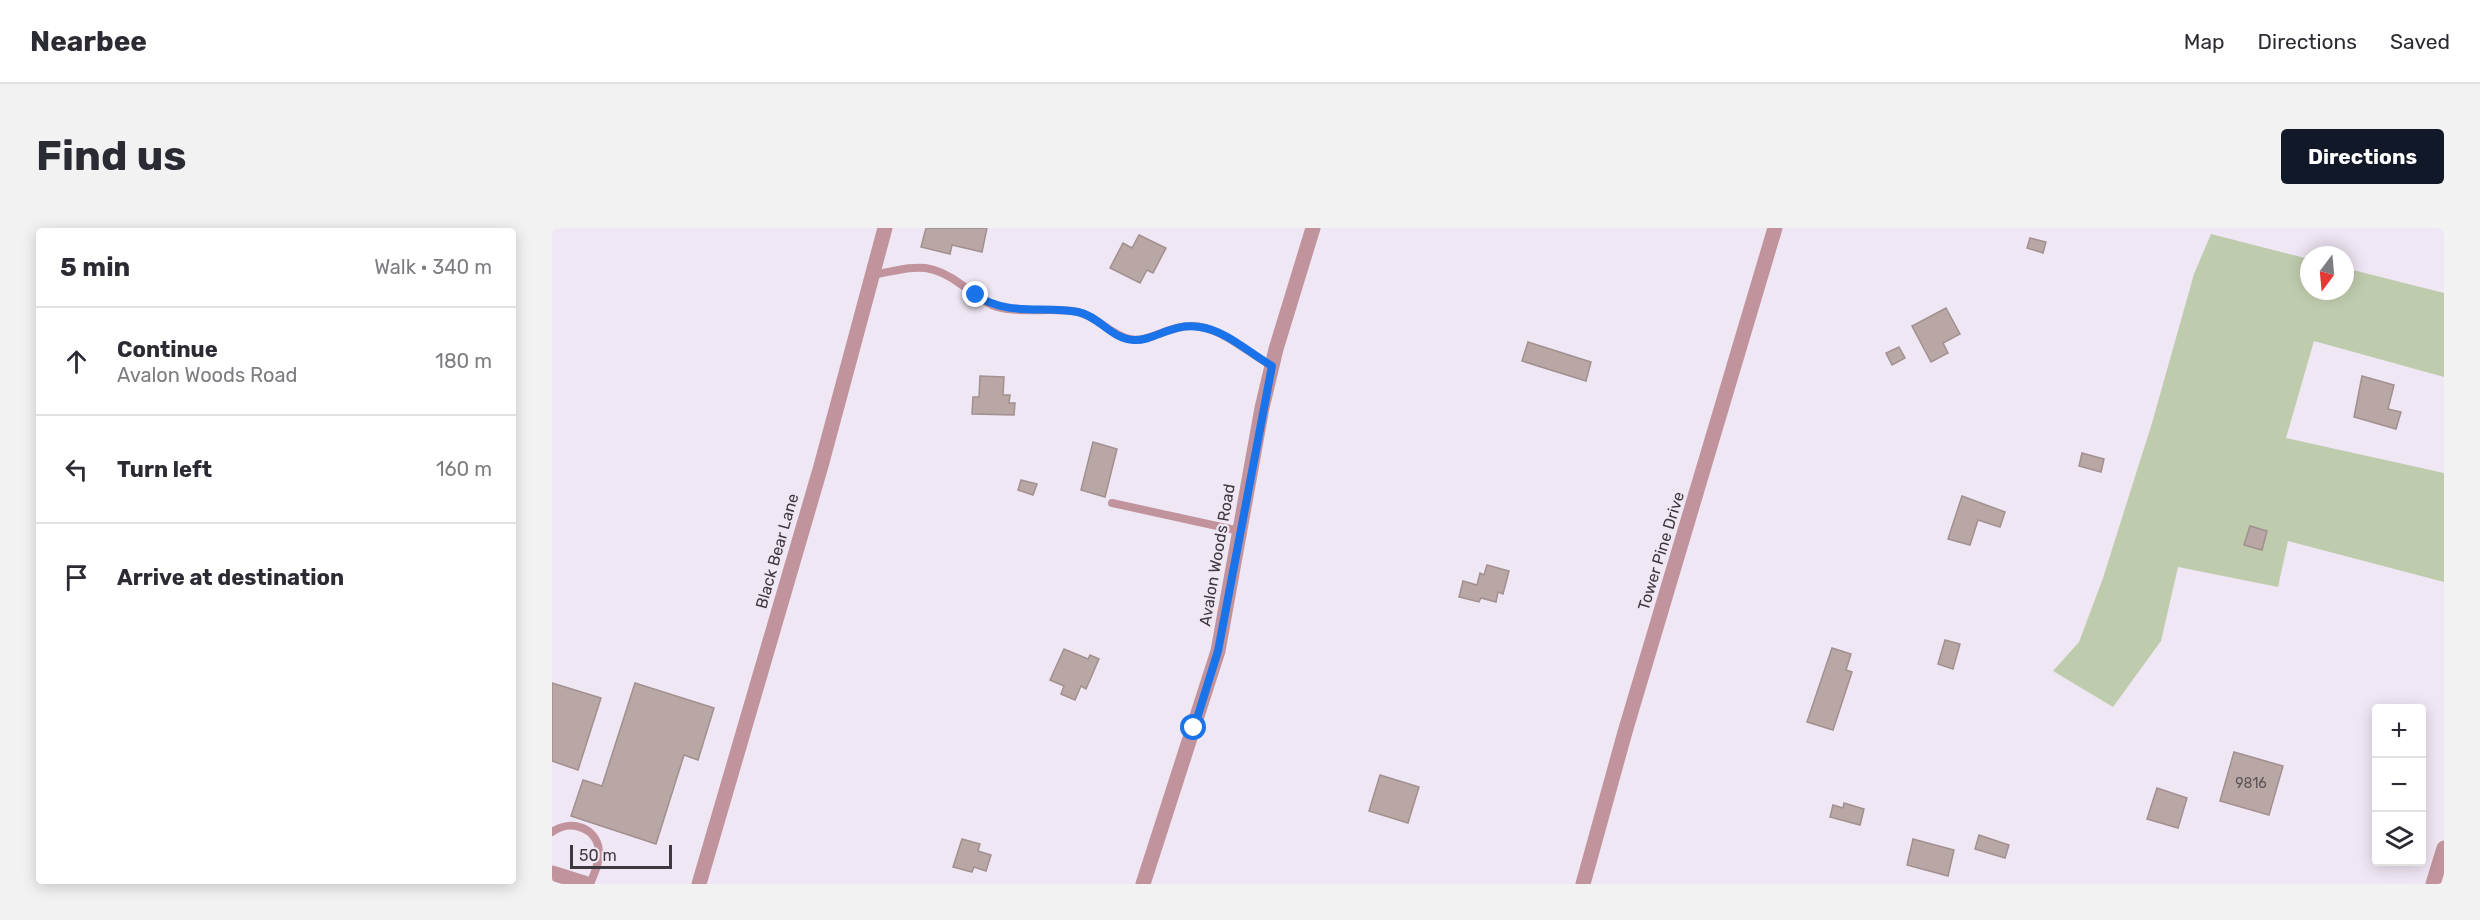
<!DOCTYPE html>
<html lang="en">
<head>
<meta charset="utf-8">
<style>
	body { margin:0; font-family:Rubik,sans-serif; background:#f2f2f3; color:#2b2b33 }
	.controls { position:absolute; right:18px; bottom:18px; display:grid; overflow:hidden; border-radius:6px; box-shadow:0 3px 15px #0003 }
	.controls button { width:54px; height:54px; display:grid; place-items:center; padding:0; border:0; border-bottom:2px solid #e1e1e2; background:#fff; color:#2b2b33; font:30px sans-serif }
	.compass { position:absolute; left:1748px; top:18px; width:54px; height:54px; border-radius:50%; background:#fff; box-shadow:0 3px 15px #0003; rotate:196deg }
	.scale { position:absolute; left:18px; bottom:15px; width:102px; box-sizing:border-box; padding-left:6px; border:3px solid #3d393e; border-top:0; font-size:16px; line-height:21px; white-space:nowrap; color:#3d393e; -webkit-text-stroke:4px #f0e7f4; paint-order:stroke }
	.stop { position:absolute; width:18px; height:18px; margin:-14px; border:4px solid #1a73e8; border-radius:50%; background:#fff }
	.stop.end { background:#1a73e8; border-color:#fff; box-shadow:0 2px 6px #0008 }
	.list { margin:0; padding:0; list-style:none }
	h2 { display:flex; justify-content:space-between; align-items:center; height:78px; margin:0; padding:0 24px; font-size:26px }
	h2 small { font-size:20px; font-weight:400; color:#7c7c81 }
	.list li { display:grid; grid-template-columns:39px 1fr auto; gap:18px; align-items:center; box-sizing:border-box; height:108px; padding:0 24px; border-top:2px solid #e1e1e2 }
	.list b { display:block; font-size:22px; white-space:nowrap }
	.list p { margin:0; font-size:20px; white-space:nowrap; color:#7c7c81 }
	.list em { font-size:20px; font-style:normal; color:#7c7c81 }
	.icon { flex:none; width:33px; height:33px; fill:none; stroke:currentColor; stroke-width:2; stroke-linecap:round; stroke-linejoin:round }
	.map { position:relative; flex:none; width:1892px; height:656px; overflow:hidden; border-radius:6px }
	header { display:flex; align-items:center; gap:36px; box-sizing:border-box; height:84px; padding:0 30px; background:#fff; border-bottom:2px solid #e1e1e2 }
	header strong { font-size:28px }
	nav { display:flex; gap:33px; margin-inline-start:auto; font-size:21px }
	.intro { display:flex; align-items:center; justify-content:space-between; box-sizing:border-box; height:144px; padding:0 36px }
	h1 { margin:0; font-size:42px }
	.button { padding:15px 27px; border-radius:6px; background:#111827; color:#fff; font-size:21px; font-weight:700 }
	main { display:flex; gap:36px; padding:0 36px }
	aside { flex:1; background:#fff; border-radius:6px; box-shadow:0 3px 15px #0003 }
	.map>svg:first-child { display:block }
	.green { fill:#bfcbad }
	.building { fill:#b9a7a6; stroke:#a1908f; stroke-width:1.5 }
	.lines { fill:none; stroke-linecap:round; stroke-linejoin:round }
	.service { stroke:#c1939d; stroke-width:8 }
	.minor { stroke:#c1939d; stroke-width:15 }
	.route { stroke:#1a73e8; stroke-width:8 }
	.labels { text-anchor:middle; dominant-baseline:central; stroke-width:4.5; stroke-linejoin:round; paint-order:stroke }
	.number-label { font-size:14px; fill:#5c5458 }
	.street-label { font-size:16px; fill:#3d393e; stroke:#f0e7f4 }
</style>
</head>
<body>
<header>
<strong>Nearbee</strong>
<nav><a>Map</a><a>Directions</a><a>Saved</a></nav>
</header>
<div class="intro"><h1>Find us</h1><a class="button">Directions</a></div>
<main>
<aside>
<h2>5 min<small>Walk · 340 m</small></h2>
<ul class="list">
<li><svg class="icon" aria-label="ahead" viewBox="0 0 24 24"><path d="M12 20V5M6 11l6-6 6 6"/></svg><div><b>Continue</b><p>Avalon Woods Road</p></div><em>180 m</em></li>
<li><svg class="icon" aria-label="left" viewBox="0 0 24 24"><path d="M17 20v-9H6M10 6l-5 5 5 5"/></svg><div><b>Turn left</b></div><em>160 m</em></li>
<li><svg class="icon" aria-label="arrive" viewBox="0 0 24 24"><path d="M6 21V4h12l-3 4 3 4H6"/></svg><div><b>Arrive at destination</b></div></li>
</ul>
</aside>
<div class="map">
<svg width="1892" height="656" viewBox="0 0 1892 656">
	<rect width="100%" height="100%" fill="#f0e7f4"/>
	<path class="green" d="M1659,6l98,25v32h36v-23l99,25v84l-130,-36 -28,97 158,35v109l-156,-41 -10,46 -100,-20 -17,74 -48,66 -60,-36 26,-29 24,-64 49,-155 42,-149z"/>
	<g class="building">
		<path d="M374,0h61l-5,24 -30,-7 -2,9 -29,-7z"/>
		<path d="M587,7l27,13 -13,25 -6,-3 -7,13 -30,-15 13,-25 9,5z"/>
		<path d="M1478,10l16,4 -3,11 -16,-5z"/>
		<path d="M1394,80l14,26 -17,9 5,10 -17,9 -19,-36z"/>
		<path d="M976,114l63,20 -5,19 -64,-20z"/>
		<path d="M1347,119l6,11 -13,7 -6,-12z"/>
		<path d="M428,148l24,1 -1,18h7l-1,8h6l-1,12 -42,-1 1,-17h6z"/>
		<path d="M1810,148l32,9 -6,24 13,3 -5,17 -42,-12z"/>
		<path d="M541,214l24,7 -12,48 -24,-7z"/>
		<path d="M1530,225l22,6 -3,13 -22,-6z"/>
		<path d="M469,252l16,4 -4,11 -15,-5z"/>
		<path d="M1410,268l43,16 -5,15 -22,-7 -8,25 -22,-6z"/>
		<path d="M1698,298l17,5 -5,19 -18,-5z"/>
		<path d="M935,337l22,6 -6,23 -5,-2 -2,10 -15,-4 -2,4 -20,-5 4,-16 14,4 3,-12 4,2z"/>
		<path d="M1393,412l15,4 -7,25 -15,-5z"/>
		<path d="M1280,420l19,6 -5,16 6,2 -19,58 -26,-8z"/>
		<path d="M512,421l24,10 2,-4 9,4 -13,30 -5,-3 -6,14 -14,-6 3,-8 -14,-6z"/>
		<path d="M0,455l49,15 -23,72 -26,-9z"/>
		<path d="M83,455l79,25 -16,52 -14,-5 -28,89 -85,-28 12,-36 19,6z"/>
		<path d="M1682,524l49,14 -14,49 -49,-14z"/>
		<path d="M828,547l39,12 -11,36 -39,-12z"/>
		<path d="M1605,560l30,10 -9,30 -31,-9z"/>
		<path d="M1292,575l20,6 -4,16 -30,-8 3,-12 10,3z"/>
		<path d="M1427,607l30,10 -4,13 -30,-9z"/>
		<path d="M410,611l18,5 -2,7 13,4 -5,16 -12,-4 -2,5 -19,-5z"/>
		<path d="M1361,611l41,11 -6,26 -41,-11z"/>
	</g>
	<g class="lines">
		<g class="service">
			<path d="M320,47c41,-7 55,-16 90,10 11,8 22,18 35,22 25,7 55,0 81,5 21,5 32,23 52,27 21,5 45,-20 75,-11 25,7 45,26 67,38"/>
			<path d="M560,275l128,28"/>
			<path d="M0,604c18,-13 45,-5 47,19 1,11 -5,23 -9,33"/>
		</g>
		<g class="minor">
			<path d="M0,645l35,11"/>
			<path d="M147,656l122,-418 64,-238"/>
			<path d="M591,656l75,-233 44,-243 14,-59 37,-121"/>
			<path d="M1031,656l42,-152 150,-504"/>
			<path d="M1881,656l11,-36"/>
		</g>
	</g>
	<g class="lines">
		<path class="route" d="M424,67c30,21 66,11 102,17 21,4 33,27 56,28 21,1 38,-18 66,-13 27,4 49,26 72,39l-54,285 -24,77"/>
	</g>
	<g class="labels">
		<g class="number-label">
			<text x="1699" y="555">9816</text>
		</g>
		<g class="street-label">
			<text transform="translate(225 323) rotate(-74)">Black Bear Lane</text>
			<text transform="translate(1109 323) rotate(-73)">Tower Pine Drive</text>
			<text transform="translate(665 327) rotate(-80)">Avalon Woods Road</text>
		</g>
	</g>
</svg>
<div class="controls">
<button>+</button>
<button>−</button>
<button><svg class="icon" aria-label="layers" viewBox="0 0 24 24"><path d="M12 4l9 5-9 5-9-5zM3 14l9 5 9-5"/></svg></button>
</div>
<svg class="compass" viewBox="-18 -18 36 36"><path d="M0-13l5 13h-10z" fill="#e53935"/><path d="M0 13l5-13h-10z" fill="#7c7c81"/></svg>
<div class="scale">50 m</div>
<div class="stop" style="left:642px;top:500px"></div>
<div class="stop end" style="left:424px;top:67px"></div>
</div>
</main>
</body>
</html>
